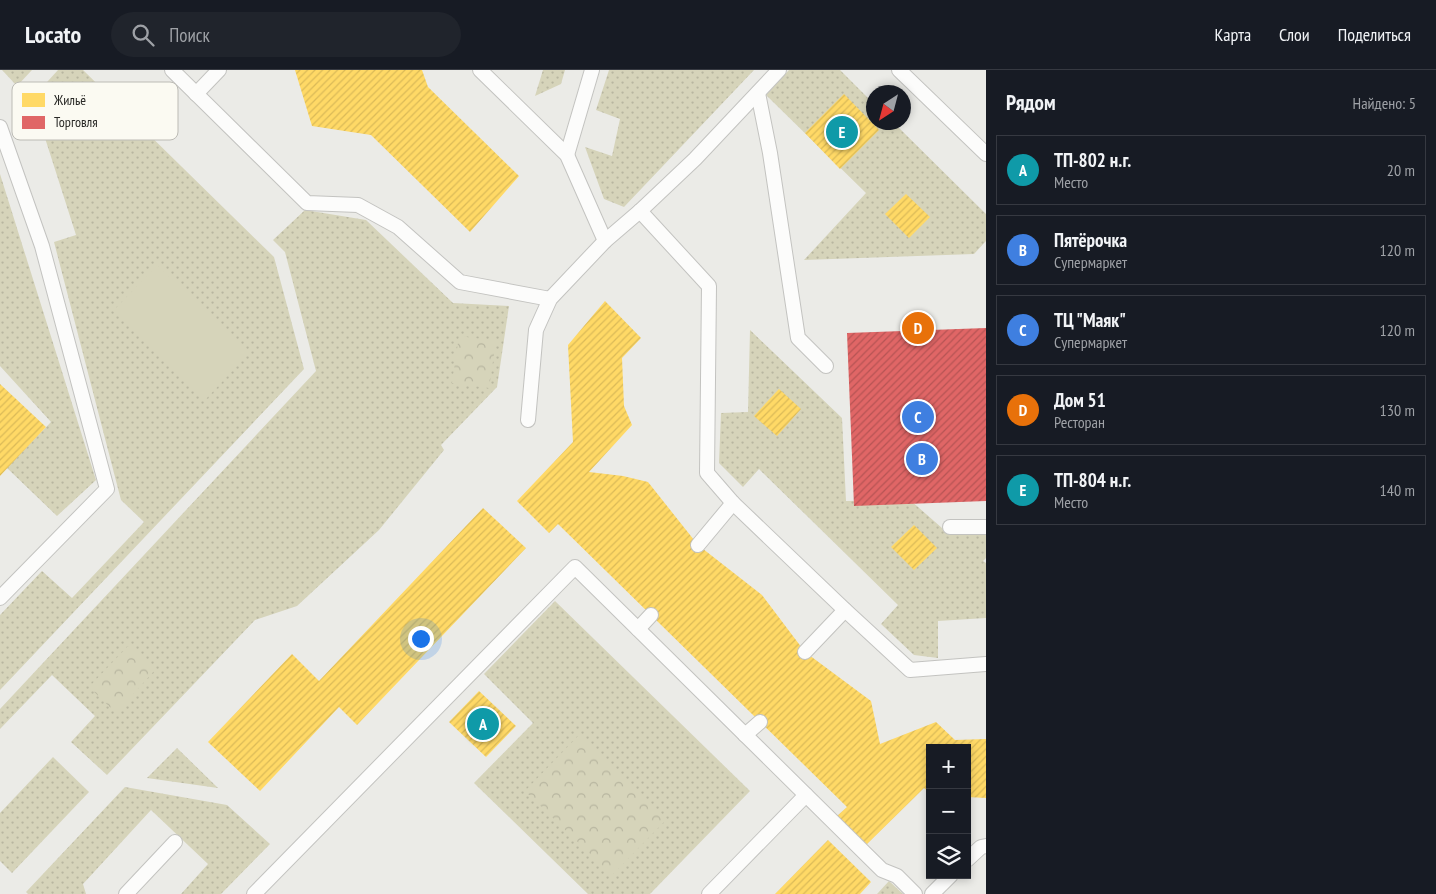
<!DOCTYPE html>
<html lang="ru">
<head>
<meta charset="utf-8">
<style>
	body { margin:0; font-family:"PT Sans Narrow",sans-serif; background:#20242c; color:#f1f3f6 }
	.controls { position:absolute; right:15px; bottom:15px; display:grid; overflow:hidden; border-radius:0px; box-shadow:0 2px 8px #0003 }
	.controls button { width:45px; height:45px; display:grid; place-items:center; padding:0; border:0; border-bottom:1px solid #363941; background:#171b24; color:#f1f3f6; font:25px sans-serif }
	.compass { position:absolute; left:866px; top:15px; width:45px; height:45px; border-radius:50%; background:#171b24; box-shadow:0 2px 8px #0003; rotate:216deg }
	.you { position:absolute; left:420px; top:568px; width:18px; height:18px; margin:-12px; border:4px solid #fff; border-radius:50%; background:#1a73e8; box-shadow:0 0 0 8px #1a73e833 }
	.badge { display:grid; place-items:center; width:32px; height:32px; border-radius:50%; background:#6d6d6a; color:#fff; font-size:16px; font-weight:700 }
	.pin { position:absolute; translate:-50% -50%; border:2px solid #fff; box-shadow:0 1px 5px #0006 }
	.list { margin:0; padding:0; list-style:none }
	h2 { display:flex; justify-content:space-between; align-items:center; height:65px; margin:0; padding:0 20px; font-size:21px }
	h2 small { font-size:16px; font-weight:400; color:#9ea1a6 }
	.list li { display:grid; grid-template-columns:32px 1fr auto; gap:15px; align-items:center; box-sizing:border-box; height:70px; margin:0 10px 10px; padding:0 10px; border:1px solid #363941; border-radius:0px }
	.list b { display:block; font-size:19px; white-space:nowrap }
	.list p { margin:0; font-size:16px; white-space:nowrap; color:#9ea1a6 }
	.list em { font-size:16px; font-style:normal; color:#9ea1a6 }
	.icon { flex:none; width:28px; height:28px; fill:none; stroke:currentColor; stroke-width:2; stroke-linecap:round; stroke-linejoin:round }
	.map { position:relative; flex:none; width:986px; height:824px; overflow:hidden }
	header { display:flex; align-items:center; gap:30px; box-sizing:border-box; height:70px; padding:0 25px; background:#171b24; border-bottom:1px solid #363941 }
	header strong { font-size:24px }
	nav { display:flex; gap:28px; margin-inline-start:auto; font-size:18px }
	.search { width:350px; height:45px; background:#20242c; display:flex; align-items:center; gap:12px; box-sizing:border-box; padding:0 18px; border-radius:28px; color:#9ea1a6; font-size:19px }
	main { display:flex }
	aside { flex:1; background:#171b24 }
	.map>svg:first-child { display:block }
	.grass { fill:url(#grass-dots) }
	.park { fill:url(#park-crowns) }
	.garden { fill:#d6d4ba }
	.homes { fill:url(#homes-hatch) }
	.shops { fill:url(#shops-hatch) }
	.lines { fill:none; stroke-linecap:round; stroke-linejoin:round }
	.lane-casing { stroke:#c3c3c0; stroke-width:16 }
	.lane { stroke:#fcfcfb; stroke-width:14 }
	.key { fill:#fbfaf2; stroke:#bcbbb5; stroke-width:1 }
	.key-label { font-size:14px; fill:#292926 }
</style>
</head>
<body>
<header>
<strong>Locato</strong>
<div class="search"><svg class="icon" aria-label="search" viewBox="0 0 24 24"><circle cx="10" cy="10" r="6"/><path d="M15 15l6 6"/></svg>Поиск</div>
<nav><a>Карта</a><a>Слои</a><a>Поделиться</a></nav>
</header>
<main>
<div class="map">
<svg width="986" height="824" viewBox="0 0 986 824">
	<defs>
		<pattern id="grass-dots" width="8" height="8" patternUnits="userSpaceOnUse" patternTransform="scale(1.25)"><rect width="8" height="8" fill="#d6d4ba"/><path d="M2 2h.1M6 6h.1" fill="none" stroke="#b8b6a0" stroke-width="1.8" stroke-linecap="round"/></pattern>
		<pattern id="park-crowns" width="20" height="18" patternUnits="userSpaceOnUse" patternTransform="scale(1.25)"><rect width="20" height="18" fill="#d6d4ba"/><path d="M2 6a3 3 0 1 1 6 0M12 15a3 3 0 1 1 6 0" fill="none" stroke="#b8b6a0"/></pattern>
		<pattern id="homes-hatch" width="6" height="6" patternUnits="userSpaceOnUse" patternTransform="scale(1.25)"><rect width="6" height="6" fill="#ffd966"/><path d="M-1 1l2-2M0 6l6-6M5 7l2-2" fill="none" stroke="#dbba58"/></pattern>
		<pattern id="shops-hatch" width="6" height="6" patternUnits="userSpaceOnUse" patternTransform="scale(1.25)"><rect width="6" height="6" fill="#e06666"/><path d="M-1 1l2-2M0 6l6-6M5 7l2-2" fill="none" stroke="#b65454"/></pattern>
	</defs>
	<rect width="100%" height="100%" fill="#ebebe7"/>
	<g class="grass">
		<path d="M2,0h30l-15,16z"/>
		<path d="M58,0h25l191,187 30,112 -304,321v-75l42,-44 30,27 72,-76 -23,-22 -67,-258 22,-7 -39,-122 -10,-9z"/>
		<path d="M543,0h22l-4,14 -26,12z"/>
		<path d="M609,0h145l-130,137 -20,-8 -19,-52 27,9 8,-37 -24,-9z"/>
		<path d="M789,0h51l33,33 1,19 20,1 92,91v27l-12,13 -170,6 62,-67 -100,-98z"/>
		<path d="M0,104l96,306 -39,36 -50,-48 44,-46 -51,-56z"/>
		<path d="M305,140l61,10 87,83 56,3 -12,81 -56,58 3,5 -65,80 -82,76 -42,14 -148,155 -36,-33 24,-26 -43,-41 -52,54v-20l316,-338 -31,-119 -12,-12z"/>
		<path d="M750,260l92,88 4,83 64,-1 40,35 36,-1v24l-3,3 3,2v55l-48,3v37l-24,-3 -33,-31 17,-19 -139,-136 -16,18 -24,-24 2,-50 27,-1z"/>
		<path d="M555,531l195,190 -100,103h-62l-114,-111 59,-60 -49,-49z"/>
		<path d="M177,678l41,40 -71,-10z"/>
		<path d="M53,687l36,35 -77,81 -12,-12v-48z"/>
		<path d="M125,717l102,18 43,39 -49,50h-40l27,-30 -57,-54 -68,74 3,10h-58l-2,-2z"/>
		<path d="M889,811l14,13h-26z"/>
	</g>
	<g class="park">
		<path d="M459,266l37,5 -7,47 -37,-5z"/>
		<path d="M128,576l27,24 -39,43 -27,-26z"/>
		<path d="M579,665l88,84 -55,56 -87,-84z"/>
	</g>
	<path class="garden" d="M157,195l93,87 -44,47 -93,-88z"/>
	<g class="homes">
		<path d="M295,0h127l6,17 91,89 -49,56 -99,-97 -59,-9z"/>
		<path d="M844,24l35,36 -39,39 -35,-36z"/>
		<path d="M906,124l24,23 -21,21 -24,-24z"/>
		<path d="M605,231l36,37 -19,20 2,48 8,19 -43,47 34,4 25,6 50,63 64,50 43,57 66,49 9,43 56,-22 19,18 31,-1v59l-19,-1v-49h-37v45l-6,-5 -59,58 -29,-29 11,-10 -289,-283 -9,9 -32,-32 56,-59 -5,-97z"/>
		<path d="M0,314l46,43 -46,49z"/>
		<path d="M779,319l22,20 -24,27 -23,-20z"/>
		<path d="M483,438l43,40 -169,177 -18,-18 -79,84 -52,-49 84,-88 27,27z"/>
		<path d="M914,455l23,23 -23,22 -23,-23z"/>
		<path d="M479,621l37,35 -30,31 -37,-35z"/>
		<path d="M828,770l43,42 -11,12h-85z"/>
	</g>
	<path class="shops" d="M986,258v173l-132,5 -7,-173z"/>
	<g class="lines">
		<defs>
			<g id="lane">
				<path d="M172,0l135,133 51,2 40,22 62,55 90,17"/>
				<path d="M480,0l87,85 38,86"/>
				<path d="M899,0l87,84"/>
				<path d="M758,23l12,60 28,185 28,28"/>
				<path d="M196,24l23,-24"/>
				<path d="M567,85l25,-85"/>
				<path d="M640,141l69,75 -2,187 26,30 112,107 65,60 76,-6"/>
				<path d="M528,350l8,-90 14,-31 55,-58 35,-30 55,-52 84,-89"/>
				<path d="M950,457h36"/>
				<path d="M698,475l35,-42"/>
				<path d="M0,528l107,-109 -65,-243 -42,-119"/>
				<path d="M638,559l13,-14"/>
				<path d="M805,582l40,-42"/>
				<path d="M745,665l15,-13"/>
				<path d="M967,790l14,-13 5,-1"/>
				<path d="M126,824l49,-52"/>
				<path d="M254,824l321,-327 307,303 15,6 18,18"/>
				<path d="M709,824l97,-99"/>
				<path d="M932,824l19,-19"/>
			</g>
		</defs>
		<use href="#lane" class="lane-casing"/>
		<use href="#lane" class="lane"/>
	</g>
	<rect x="12" y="12" width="166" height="58" rx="8" class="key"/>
	<rect x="22" y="23" width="23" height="14" fill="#ffd966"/>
	<rect x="22" y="46" width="23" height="13" fill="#e06666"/>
	<g class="key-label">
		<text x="54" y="35">Жильё</text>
		<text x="54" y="57">Торговля</text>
	</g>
</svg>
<div class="controls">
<button>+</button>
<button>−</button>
<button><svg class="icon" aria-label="layers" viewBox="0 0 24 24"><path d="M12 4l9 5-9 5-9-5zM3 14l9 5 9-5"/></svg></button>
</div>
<svg class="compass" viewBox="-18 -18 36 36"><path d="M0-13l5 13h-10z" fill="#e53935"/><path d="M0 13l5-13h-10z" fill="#9ea1a6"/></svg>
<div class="you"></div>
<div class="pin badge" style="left:483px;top:654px;background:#0f9aa8">A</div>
<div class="pin badge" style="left:922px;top:389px;background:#3f7fe0">B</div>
<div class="pin badge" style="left:918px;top:347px;background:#3f7fe0">C</div>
<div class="pin badge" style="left:918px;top:258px;background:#e8710a">D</div>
<div class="pin badge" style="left:842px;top:62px;background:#0f9aa8">E</div>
</div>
<aside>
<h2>Рядом<small>Найдено: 5</small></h2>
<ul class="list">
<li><span class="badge" style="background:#0f9aa8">A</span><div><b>ТП-802 н.г.</b><p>Место</p></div><em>20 m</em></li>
<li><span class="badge" style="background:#3f7fe0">B</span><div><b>Пятёрочка</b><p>Супермаркет</p></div><em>120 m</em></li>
<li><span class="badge" style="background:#3f7fe0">C</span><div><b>ТЦ &quot;Маяк&quot;</b><p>Супермаркет</p></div><em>120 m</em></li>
<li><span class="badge" style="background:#e8710a">D</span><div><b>Дом 51</b><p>Ресторан</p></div><em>130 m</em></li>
<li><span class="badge" style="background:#0f9aa8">E</span><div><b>ТП-804 н.г.</b><p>Место</p></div><em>140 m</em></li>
</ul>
</aside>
</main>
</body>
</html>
